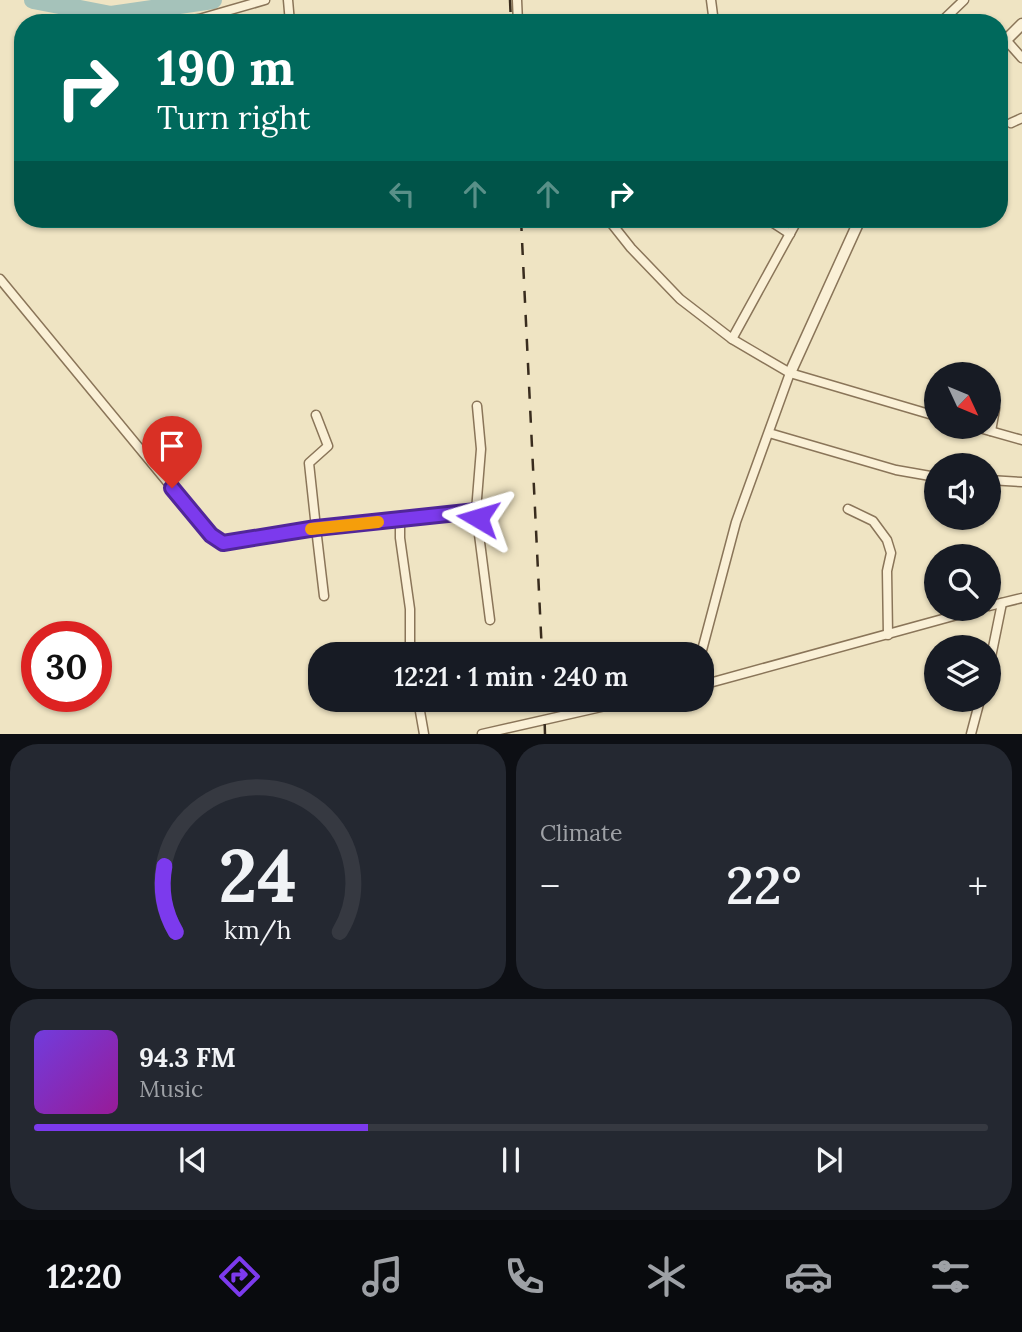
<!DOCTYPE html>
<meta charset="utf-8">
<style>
:root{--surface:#171b24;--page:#242831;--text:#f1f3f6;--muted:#9ea1a6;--line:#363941;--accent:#7c3aed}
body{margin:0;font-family:Lora,serif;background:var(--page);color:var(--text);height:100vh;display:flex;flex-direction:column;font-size:26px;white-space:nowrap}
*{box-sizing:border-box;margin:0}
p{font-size:23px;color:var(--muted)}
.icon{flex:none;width:38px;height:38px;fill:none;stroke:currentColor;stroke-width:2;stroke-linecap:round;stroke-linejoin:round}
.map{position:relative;height:734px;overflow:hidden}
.details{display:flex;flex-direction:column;gap:10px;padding:10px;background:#0d0f14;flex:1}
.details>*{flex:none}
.top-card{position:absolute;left:14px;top:14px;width:994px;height:214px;border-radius:28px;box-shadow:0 2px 5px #0004;background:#00695c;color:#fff;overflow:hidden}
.needle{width:46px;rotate:134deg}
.fabs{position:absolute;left:924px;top:362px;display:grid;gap:14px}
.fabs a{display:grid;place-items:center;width:77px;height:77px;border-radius:50%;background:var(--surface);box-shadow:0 2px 5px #0004;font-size:35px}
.speed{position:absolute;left:21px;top:621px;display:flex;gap:14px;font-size:35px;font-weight:700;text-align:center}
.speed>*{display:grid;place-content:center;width:91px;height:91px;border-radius:50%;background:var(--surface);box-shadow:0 2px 5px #0004;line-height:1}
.speed .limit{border:10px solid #d22;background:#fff;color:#111}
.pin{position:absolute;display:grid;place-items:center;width:60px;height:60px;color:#fff;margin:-72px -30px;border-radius:50% 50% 50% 0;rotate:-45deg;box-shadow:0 0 7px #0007}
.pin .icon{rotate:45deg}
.me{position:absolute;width:77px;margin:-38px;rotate:277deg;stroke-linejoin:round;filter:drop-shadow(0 0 5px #0008)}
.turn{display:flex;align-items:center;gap:24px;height:147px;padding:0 28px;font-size:32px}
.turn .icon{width:91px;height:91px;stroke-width:2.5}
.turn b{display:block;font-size:49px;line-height:60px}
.lanes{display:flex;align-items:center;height:66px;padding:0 28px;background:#0003;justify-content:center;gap:35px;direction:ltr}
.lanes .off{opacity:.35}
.big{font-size:52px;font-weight:600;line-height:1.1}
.details .widget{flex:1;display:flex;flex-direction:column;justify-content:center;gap:10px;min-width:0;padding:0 24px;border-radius:28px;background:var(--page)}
.details .dial{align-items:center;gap:0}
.dial svg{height:182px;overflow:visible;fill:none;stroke:var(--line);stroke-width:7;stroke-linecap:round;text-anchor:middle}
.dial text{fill:var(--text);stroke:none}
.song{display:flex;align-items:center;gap:21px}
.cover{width:84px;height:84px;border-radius:10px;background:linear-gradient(135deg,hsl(260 70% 55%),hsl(300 70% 35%))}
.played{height:7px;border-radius:4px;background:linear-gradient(90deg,var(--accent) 35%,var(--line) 35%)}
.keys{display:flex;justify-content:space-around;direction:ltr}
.heat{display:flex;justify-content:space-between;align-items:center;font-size:38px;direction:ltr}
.details .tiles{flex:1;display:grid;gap:10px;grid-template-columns:1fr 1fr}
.widget:last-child{grid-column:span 2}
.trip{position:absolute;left:308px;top:642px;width:406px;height:70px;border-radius:28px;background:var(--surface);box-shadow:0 2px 5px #0004;font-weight:600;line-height:70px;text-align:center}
.menu{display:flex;height:112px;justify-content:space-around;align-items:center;background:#090b0e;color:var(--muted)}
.menu .icon{width:49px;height:49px}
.menu .active{color:var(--accent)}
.menu b{font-size:32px;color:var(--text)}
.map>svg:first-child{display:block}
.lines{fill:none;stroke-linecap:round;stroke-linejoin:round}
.river{stroke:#a5c2ba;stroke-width:18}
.minor-casing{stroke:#8a7559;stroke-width:11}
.tertiary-casing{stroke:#8a7559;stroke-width:13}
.minor{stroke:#faf0d6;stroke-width:8}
.tertiary{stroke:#faf0d6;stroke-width:10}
.rail{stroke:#392c1e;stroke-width:2.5;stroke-dasharray:12 12;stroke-linecap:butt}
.route-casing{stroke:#51269a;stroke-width:18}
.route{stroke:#7c3aed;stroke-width:12}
.slow{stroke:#f59e0b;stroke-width:12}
</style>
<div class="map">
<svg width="1022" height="734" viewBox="0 0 1022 734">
<rect width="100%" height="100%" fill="#efe4c3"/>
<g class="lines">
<path class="river" d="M33,0L111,15L213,0"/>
<g class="minor-casing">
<g id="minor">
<path d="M288,0L290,23"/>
<path d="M517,0L518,23"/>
<path d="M711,0L714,23"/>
<path d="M171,23L199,19L265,0"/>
<path d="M940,23L964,0"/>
<path d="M1006,40L1022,58"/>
<path d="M1011,123L1022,118"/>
<path d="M608,219L631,248L680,299L732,339L790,373L936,416"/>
<path d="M767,219L790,234"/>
<path d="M0,279L211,535L223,543L316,528L324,596"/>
<path d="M732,339L798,219"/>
<path d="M989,394L995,409L991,431"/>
<path d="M477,406L481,449L476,511L490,620"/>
<path d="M316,415L328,446L309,463L316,528L476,511"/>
<path d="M976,427L1022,440"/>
<path d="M769,433L896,470L936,477"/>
<path d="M989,480L1022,482"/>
<path d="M848,509L873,521L887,540L891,553L887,571L888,635"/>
<path d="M400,520V538L410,609V654"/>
<path d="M989,606L1022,598"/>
<path d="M701,654L736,522L790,373"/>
<path d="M989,667L1002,603"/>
<path d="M702,685L979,609"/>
<path d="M418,700L424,734"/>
<path d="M482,734L632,700"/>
<path d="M971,734L980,700"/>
</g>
</g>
<g class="tertiary-casing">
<g id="tertiary">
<path d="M999,47L1022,24"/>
<path d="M790,373L860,219"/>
</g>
</g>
<use href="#minor" class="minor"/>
<use href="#tertiary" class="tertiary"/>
<g class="rail">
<path d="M510,0L511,23"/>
<path d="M521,219L542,654"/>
<path d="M544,700L545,734"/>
</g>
</g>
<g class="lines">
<g class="route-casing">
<path id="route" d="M172,488L211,535L223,543L316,528L476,511L478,518"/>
</g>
<use href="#route" class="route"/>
<path class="slow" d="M311,529L378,522"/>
</g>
</svg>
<div class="fabs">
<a><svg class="needle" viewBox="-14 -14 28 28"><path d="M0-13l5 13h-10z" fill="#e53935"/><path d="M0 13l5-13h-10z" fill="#9ea1a6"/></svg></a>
<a><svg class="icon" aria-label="sound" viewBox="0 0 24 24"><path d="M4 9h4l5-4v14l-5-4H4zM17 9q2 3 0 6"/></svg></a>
<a><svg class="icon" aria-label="search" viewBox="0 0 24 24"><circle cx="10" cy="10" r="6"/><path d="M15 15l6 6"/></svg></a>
<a><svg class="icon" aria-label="layers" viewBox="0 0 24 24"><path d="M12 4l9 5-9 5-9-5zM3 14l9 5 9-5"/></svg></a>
</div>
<div class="speed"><div class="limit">30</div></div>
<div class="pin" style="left:172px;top:488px;background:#d93025"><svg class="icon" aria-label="arrive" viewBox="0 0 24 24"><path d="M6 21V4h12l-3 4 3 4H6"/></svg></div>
<svg class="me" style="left:478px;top:518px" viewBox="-20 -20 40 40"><path d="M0-17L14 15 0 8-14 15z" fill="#7c3aed" stroke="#fff" stroke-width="4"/></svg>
<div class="trip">12:21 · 1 min · 240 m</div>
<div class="top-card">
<div class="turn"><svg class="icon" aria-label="right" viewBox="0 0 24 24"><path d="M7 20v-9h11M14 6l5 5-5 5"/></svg><div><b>190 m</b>Turn right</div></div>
<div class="lanes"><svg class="icon off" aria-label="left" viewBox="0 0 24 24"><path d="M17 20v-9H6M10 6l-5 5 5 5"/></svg><svg class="icon off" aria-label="ahead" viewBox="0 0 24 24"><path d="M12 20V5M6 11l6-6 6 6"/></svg><svg class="icon off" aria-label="ahead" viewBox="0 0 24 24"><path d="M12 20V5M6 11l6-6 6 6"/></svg><svg class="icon" aria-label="right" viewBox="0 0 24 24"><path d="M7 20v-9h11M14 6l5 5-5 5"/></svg></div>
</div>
</div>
<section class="details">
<div class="tiles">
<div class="widget dial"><svg viewBox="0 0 100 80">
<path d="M14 69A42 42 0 1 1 86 69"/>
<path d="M14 69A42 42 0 0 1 9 40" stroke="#7c3aed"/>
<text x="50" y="56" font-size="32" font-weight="700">24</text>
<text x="50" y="72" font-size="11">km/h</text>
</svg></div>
<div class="widget"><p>Climate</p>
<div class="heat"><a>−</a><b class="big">22°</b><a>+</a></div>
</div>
<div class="widget">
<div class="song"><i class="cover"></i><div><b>94.3 FM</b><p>Music</p></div></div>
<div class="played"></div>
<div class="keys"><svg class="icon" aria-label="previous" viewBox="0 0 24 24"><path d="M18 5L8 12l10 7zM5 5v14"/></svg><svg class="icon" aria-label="pause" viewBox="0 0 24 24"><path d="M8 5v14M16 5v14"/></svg><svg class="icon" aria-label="next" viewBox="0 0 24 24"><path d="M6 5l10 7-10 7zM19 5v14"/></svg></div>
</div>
</div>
</section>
<nav class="menu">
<b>12:20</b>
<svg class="icon active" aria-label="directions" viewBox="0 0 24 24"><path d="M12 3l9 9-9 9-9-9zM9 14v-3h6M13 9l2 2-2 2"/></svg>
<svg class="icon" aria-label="music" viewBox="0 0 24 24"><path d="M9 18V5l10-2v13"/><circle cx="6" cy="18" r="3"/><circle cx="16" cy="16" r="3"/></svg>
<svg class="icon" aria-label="phone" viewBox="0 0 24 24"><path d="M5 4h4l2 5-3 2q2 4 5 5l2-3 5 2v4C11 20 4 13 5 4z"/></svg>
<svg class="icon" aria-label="climate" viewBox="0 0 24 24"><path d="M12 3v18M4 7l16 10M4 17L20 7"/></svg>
<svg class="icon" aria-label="car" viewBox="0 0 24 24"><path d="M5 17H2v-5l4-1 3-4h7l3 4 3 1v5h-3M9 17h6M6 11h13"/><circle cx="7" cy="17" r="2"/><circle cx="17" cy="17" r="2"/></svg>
<svg class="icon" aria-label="filters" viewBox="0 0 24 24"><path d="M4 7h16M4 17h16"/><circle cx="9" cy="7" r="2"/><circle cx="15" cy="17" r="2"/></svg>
</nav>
